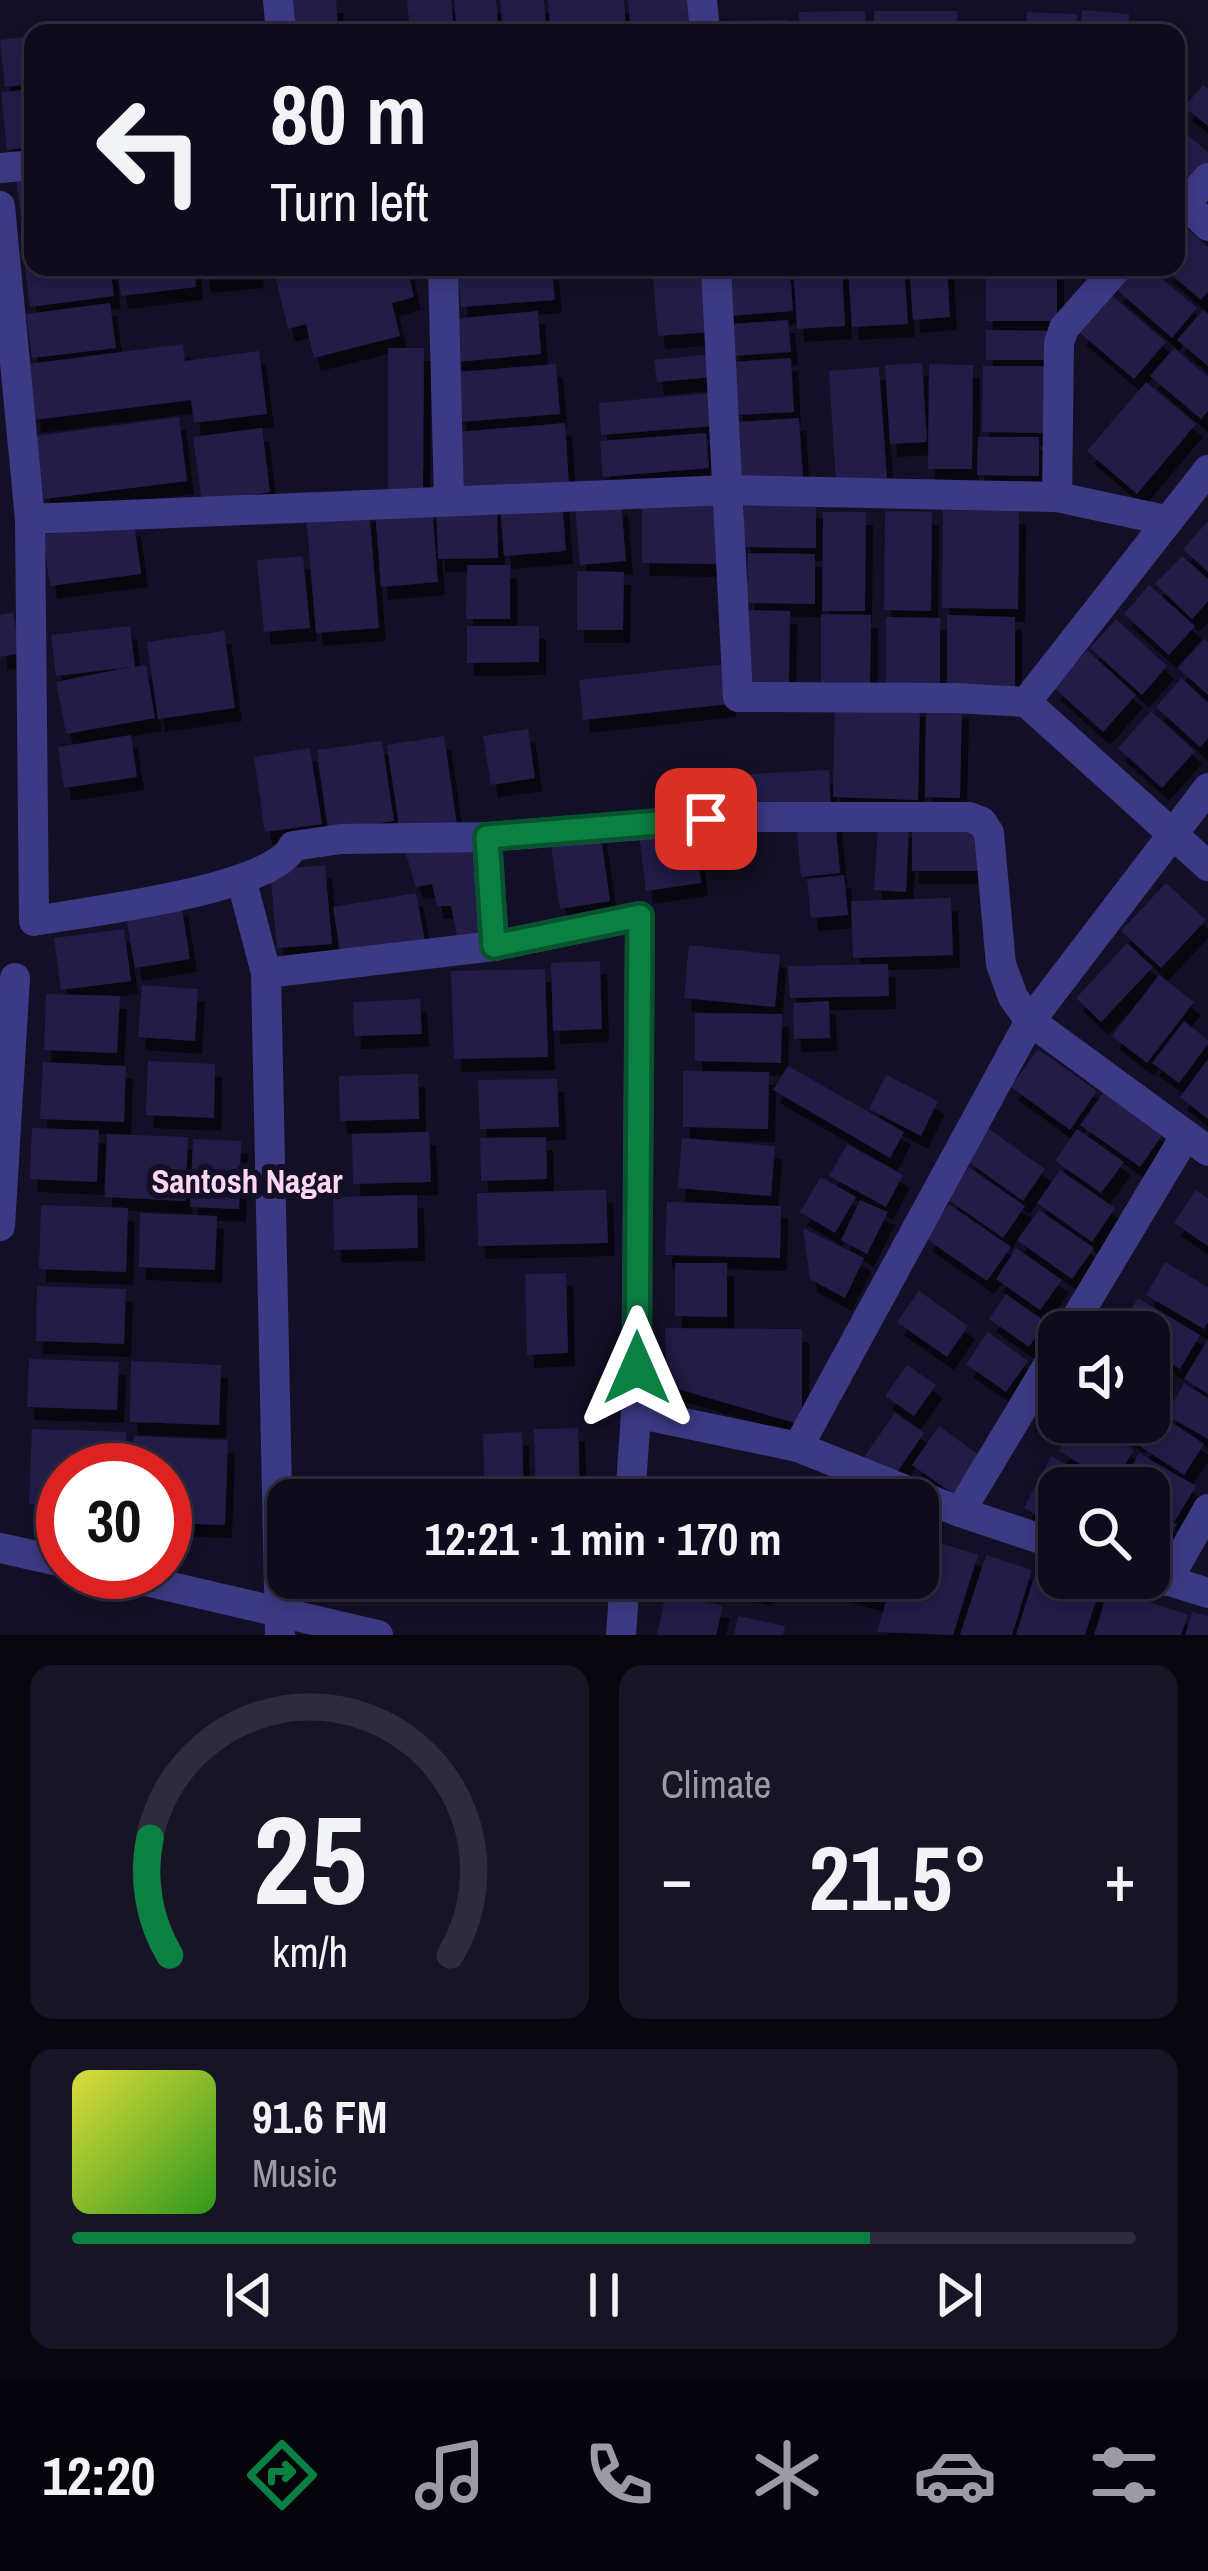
<!DOCTYPE html>
<meta charset="utf-8">
<style>
:root{--surface:#0e0b1c;--page:#171425;--text:#f1f3f6;--muted:#9b9ba3;--line:#2e2b3b;--accent:#0b8043}
body{margin:0;font-family:"Archivo Narrow",sans-serif;background:var(--page);color:var(--text);height:100vh;display:flex;flex-direction:column;font-size:45px;white-space:nowrap}
*{box-sizing:border-box;margin:0}
p{font-size:39px;color:var(--muted)}
.icon{flex:none;width:66px;height:66px;fill:none;stroke:currentColor;stroke-width:2;stroke-linecap:round;stroke-linejoin:round}
.map{position:relative;height:1635px;overflow:hidden}
.side{display:flex;flex-direction:column;gap:30px;padding:30px;background:#08060f;flex:1}
.side>*{flex:none}
.hud{position:absolute;left:24px;top:24px;width:1161px;height:252px;border-radius:24px;box-shadow:0 6px 18px #0003,0 0 0 3px var(--line);background:#0e0b1c;color:var(--text);overflow:hidden}
.controls{position:absolute;left:1038px;top:1311px;display:grid;gap:24px}
.controls a{display:grid;place-items:center;width:132px;height:132px;border-radius:24px;background:var(--surface);box-shadow:0 6px 18px #0003,0 0 0 3px var(--line);font-size:60px}
.speed{position:absolute;left:36px;top:1443px;display:flex;gap:24px;font-size:60px;font-weight:700;text-align:center}
.speed>*{display:grid;place-content:center;width:156px;height:156px;border-radius:50%;background:var(--surface);box-shadow:0 6px 18px #0003,0 0 0 3px var(--line);line-height:1}
.speed .limit{border:18px solid #d22;background:#fff;color:#111}
.pin{position:absolute;display:grid;place-items:center;width:102px;height:102px;color:#fff;margin:-51px;border-radius:24px;box-shadow:0 6px 18px #0006}
.me{position:absolute;width:132px;margin:-66px;rotate:0deg;stroke-linejoin:round;filter:drop-shadow(0 0 9px #0008)}
.turn{display:flex;align-items:center;gap:42px;height:252px;padding:0 48px;font-size:54px}
.turn .icon{width:156px;height:156px;stroke-width:2.5}
.turn b{display:block;font-size:84px;line-height:102px}
.big{font-size:90px;font-weight:700;line-height:1.1}
.side .widget{flex:1;display:flex;flex-direction:column;justify-content:center;gap:18px;min-width:0;padding:0 42px;border-radius:24px;background:var(--page)}
.side .dial{align-items:center;gap:0}
.dial svg{height:312px;overflow:visible;fill:none;stroke:var(--line);stroke-width:7;stroke-linecap:round;text-anchor:middle}
.dial text{fill:var(--text);stroke:none}
.song{display:flex;align-items:center;gap:36px}
.cover{width:144px;height:144px;border-radius:18px;background:linear-gradient(135deg,hsl(60 70% 55%),hsl(110 70% 35%))}
.played{height:12px;border-radius:6px;background:linear-gradient(90deg,var(--accent) 75%,var(--line) 75%)}
.keys{display:flex;justify-content:space-around;direction:ltr}
.heat{display:flex;justify-content:space-between;align-items:center;font-size:66px;direction:ltr}
.side .tiles{flex:1;display:grid;gap:30px;grid-template-columns:1fr 1fr}
.widget:last-child{grid-column:span 2}
.trip{position:absolute;left:267px;top:1479px;width:672px;height:120px;border-radius:24px;background:var(--surface);box-shadow:0 6px 18px #0003,0 0 0 3px var(--line);font-weight:700;line-height:120px;text-align:center}
.dock{display:flex;height:192px;justify-content:space-around;align-items:center;background:#06040b;color:var(--muted)}
.dock .icon{width:84px;height:84px}
.dock .active{color:var(--accent)}
.dock b{font-size:54px;color:var(--text)}
.map>svg:first-child{display:block}
.building{fill:#241b47;filter:url(#shadow)}
.lines{fill:none;stroke-linecap:round;stroke-linejoin:round}
.minor{stroke:#3d3a85;stroke-width:30}
.route-casing{stroke:#07532c;stroke-width:30}
.route{stroke:#0b8043;stroke-width:21}
.labels{text-anchor:middle;stroke-width:12;stroke-linejoin:round;paint-order:stroke}
.neighbourhood-label{font-size:33px;font-weight:bold;fill:#ffd6f0;stroke:#130f26}
</style>
<div class="map">
<svg width="1208" height="1635" viewBox="0 0 1208 1635">
<defs>
<filter id="shadow"><feDropShadow dx="7" dy="13" stdDeviation="0" flood-color="#0009"/></filter>
</defs>
<rect width="100%" height="100%" fill="#130f26"/>
<g class="building">
<path d="M283,0H336L338,26L286,30Z"/>
<path d="M407,0H451L454,33H410Z"/>
<path d="M454,0H496L499,33H457Z"/>
<path d="M500,0H544L547,33H503Z"/>
<path d="M548,0H624L626,30L550,33Z"/>
<path d="M628,0H695L697,29L631,33Z"/>
<path d="M1082,10L1129,14L1128,33H1081Z"/>
<path d="M865,11L866,33H799V12Z"/>
<rect x="874" y="11" width="83" height="22"/>
<path d="M1027,12L1077,14L1076,33H1026Z"/>
<path d="M788,20V33H722L721,21Z"/>
<path d="M33,36V84L5,87L0,40Z"/>
<path d="M1203,85L1208,89V126L1184,107Z"/>
<path d="M33,89V147L7,150L1,92Z"/>
<path d="M1176,125L1208,152V170L1193,188L1176,174Z"/>
<path d="M33,177V242L24,243L16,180Z"/>
<path d="M1176,219L1208,247V292L1201,300L1162,267H1176Z"/>
<path d="M33,258V267H110L114,296L30,307L24,259Z"/>
<path d="M117,267H194L196,287L121,296Z"/>
<path d="M202,267H256L257,275L204,280Z"/>
<path d="M273,267H407L414,297L392,303L400,336L314,358L306,324L288,329Z"/>
<path d="M506,267H552L555,300L461,307L458,271Z"/>
<path d="M652,267H706L712,332L658,336Z"/>
<path d="M725,267H790L793,311L727,316Z"/>
<path d="M793,267H842L845,326L797,329Z"/>
<path d="M848,267H904L908,324L852,327Z"/>
<path d="M909,267H947L950,317L913,320Z"/>
<rect x="986" y="267" width="71" height="54"/>
<path d="M1134,267H1148L1197,308L1172,338L1116,289Z"/>
<path d="M1111,295L1166,342L1134,379L1079,332Z"/>
<path d="M110,303L116,348L32,358L26,314Z"/>
<path d="M1203,310L1208,314V366L1177,340Z"/>
<path d="M538,311L541,354L456,362L452,319Z"/>
<path d="M788,320L791,352L733,356L731,324Z"/>
<path d="M986,330L1053,331L1052,360H986Z"/>
<path d="M183,344L185,361L259,351L267,414L194,423L191,400L34,420L28,364Z"/>
<path d="M388,348H424L423,491H388Z"/>
<path d="M1174,348L1208,377V411L1201,419L1150,376Z"/>
<path d="M711,354L713,377L657,382L654,360Z"/>
<path d="M791,358L794,412L736,415L732,362Z"/>
<path d="M922,363L927,442L890,444L885,365Z"/>
<path d="M556,364L560,414L460,422L455,372Z"/>
<path d="M929,364L973,365L972,469H928Z"/>
<path d="M983,366H1052L1051,433L982,432Z"/>
<path d="M879,367L887,478L836,481L829,371Z"/>
<path d="M1146,382L1196,424L1137,494L1087,451Z"/>
<path d="M710,393L713,426L601,435L599,403Z"/>
<path d="M179,417L187,481L44,499L35,436Z"/>
<path d="M799,418L803,477L742,481L738,422Z"/>
<path d="M565,423L569,484L462,493L457,432Z"/>
<path d="M262,428L270,492L202,502L193,437Z"/>
<path d="M706,433L709,468L603,477L600,441Z"/>
<path d="M978,437H1039V476L977,475Z"/>
<path d="M562,499L566,551L504,556L500,504Z"/>
<path d="M497,502L498,558L438,559L436,503Z"/>
<path d="M621,502L626,561L580,565L575,505Z"/>
<path d="M642,504L718,505L717,564L642,563Z"/>
<path d="M744,505H816V548L744,547Z"/>
<path d="M432,506L438,582L381,587L375,510Z"/>
<path d="M369,509L379,628L316,633L306,514Z"/>
<path d="M943,510L1019,511L1018,609L942,608Z"/>
<path d="M885,511L932,512L931,611L884,610Z"/>
<path d="M823,512H866L865,611H822Z"/>
<path d="M1208,521V572L1183,549Z"/>
<path d="M134,523L141,574L50,586L43,535Z"/>
<path d="M748,553L815,554V604L747,603Z"/>
<path d="M303,556L310,628L264,632L257,560Z"/>
<path d="M1182,556L1208,579V601L1192,619L1155,584Z"/>
<path d="M467,565H510V619H466Z"/>
<path d="M577,571L624,572L623,630H577Z"/>
<path d="M1149,585L1195,626L1169,655L1124,614Z"/>
<path d="M745,610L790,611L789,686H744Z"/>
<path d="M13,613L21,653L0,657V615Z"/>
<path d="M821,614L871,615L870,683L821,682Z"/>
<path d="M947,615L1015,617V692H947Z"/>
<path d="M886,617L940,618V688H886Z"/>
<path d="M1116,619L1167,666L1142,695L1090,648Z"/>
<path d="M130,626L135,667L146,665L155,718L66,734L56,682L130,667L56,676L51,635Z"/>
<path d="M467,626H539V662L467,663Z"/>
<path d="M224,631L235,708L158,719L147,642Z"/>
<path d="M1204,639L1208,642V695L1178,668Z"/>
<path d="M1087,650L1136,695L1103,732L1053,687Z"/>
<path d="M725,664L729,704L583,720L579,680Z"/>
<path d="M1181,678L1208,703V738L1200,747L1156,707Z"/>
<path d="M835,701L920,704L918,800L833,797Z"/>
<path d="M926,705L962,706L960,798L925,797Z"/>
<path d="M1151,711L1195,751L1162,788L1118,748Z"/>
<path d="M528,729L535,778L491,785L483,736Z"/>
<path d="M131,735L137,777L64,788L58,747Z"/>
<path d="M444,736L457,825L400,833L387,745Z"/>
<path d="M382,741L394,821L328,830L317,750Z"/>
<path d="M310,748L322,824L265,832L254,757Z"/>
<path d="M829,770L831,809L750,813L749,774Z"/>
<path d="M835,818L840,873L801,877L796,822Z"/>
<path d="M878,824L909,825L906,892L874,890Z"/>
<path d="M694,826L701,883L646,891L639,834Z"/>
<rect x="912" y="829" width="71" height="42"/>
<path d="M600,831L610,901L560,909L550,839Z"/>
<path d="M480,842L482,934L457,936L451,906H437L432,884L416,887L405,851Z"/>
<path d="M325,865L332,944L277,948L270,870Z"/>
<path d="M844,875L848,915L811,918L807,879Z"/>
<path d="M1166,883L1206,920L1161,968L1121,931Z"/>
<path d="M416,893L426,946L342,961L333,907Z"/>
<path d="M951,898L953,955L853,958L851,901Z"/>
<path d="M181,902L190,959L135,968L125,911Z"/>
<path d="M124,929L131,981L61,990L54,938Z"/>
<path d="M1127,943L1153,967L1101,1022L1076,998Z"/>
<path d="M689,945L780,955L775,1007L684,998Z"/>
<path d="M600,961L602,1029L553,1031L551,963Z"/>
<path d="M888,964L889,996L790,998L788,966Z"/>
<path d="M545,969L548,1057L454,1059L451,971Z"/>
<path d="M1159,975L1194,1002L1147,1063L1112,1036Z"/>
<path d="M142,985L198,989L195,1041L138,1037Z"/>
<path d="M46,994L120,996L117,1053L44,1050Z"/>
<path d="M420,999L422,1034L354,1036L353,1002Z"/>
<path d="M829,1001L830,1038L794,1039L793,1003Z"/>
<path d="M695,1013L782,1014L781,1063L695,1061Z"/>
<path d="M1184,1021L1208,1040V1044L1179,1083L1152,1063Z"/>
<path d="M1038,1049L1097,1091L1070,1130L1011,1087Z"/>
<path d="M1208,1059V1119L1180,1097Z"/>
<path d="M148,1061L215,1064L214,1118L146,1115Z"/>
<path d="M43,1062L126,1066L124,1122L40,1119Z"/>
<path d="M788,1066L904,1132L890,1158L773,1090Z"/>
<path d="M683,1071L769,1072L768,1129L683,1127Z"/>
<path d="M418,1074L419,1119L340,1121L339,1076Z"/>
<path d="M886,1075L938,1101L921,1136L869,1109Z"/>
<path d="M557,1079L559,1127L480,1129L478,1080Z"/>
<path d="M1104,1092L1163,1134L1140,1167L1080,1125Z"/>
<path d="M32,1128L99,1130L97,1182L30,1179Z"/>
<path d="M988,1128L1045,1169L1023,1201L966,1160Z"/>
<path d="M1077,1129L1124,1162L1101,1193L1055,1161Z"/>
<path d="M429,1132L431,1182L353,1184L352,1134Z"/>
<path d="M107,1134L188,1137L185,1201L105,1197Z"/>
<path d="M546,1137L547,1179L481,1181L480,1138Z"/>
<path d="M682,1138L775,1146L771,1196L678,1188Z"/>
<path d="M193,1139L241,1141L239,1209L190,1207Z"/>
<path d="M847,1144L903,1175L886,1207L829,1176Z"/>
<path d="M969,1167L1025,1206L1003,1238L947,1199Z"/>
<path d="M1060,1170L1115,1208L1092,1242L1037,1203Z"/>
<path d="M821,1177L856,1197L835,1233L800,1212Z"/>
<path d="M606,1190L608,1243L478,1246L477,1193Z"/>
<path d="M1196,1190L1208,1198V1246L1174,1223Z"/>
<path d="M417,1195L418,1248L334,1250L333,1197Z"/>
<path d="M860,1200L888,1212L867,1254L841,1240Z"/>
<path d="M667,1202L781,1206L780,1258L665,1255Z"/>
<path d="M949,1204L1011,1247L987,1281L925,1238Z"/>
<path d="M41,1205L128,1208L126,1272L39,1269Z"/>
<path d="M1039,1210L1094,1248L1072,1279L1017,1240Z"/>
<path d="M140,1213L217,1216L215,1270L139,1267Z"/>
<path d="M803,1228L864,1258L845,1298L810,1279Z"/>
<path d="M1016,1248L1062,1280L1040,1310L996,1279Z"/>
<path d="M1165,1262L1208,1287V1322L1204,1329L1146,1295Z"/>
<path d="M675,1263H727V1317L675,1316Z"/>
<path d="M566,1273L568,1353L527,1355L525,1274Z"/>
<path d="M37,1286L126,1289L124,1344L36,1341Z"/>
<path d="M919,1291L968,1326L947,1357L897,1322Z"/>
<path d="M1006,1294L1046,1322L1029,1347L989,1319Z"/>
<path d="M1138,1298L1200,1335L1180,1369L1149,1351V1332H1117Z"/>
<path d="M665,1328L802,1329V1425L667,1386Z"/>
<path d="M988,1332L1028,1361L1006,1392L966,1364Z"/>
<path d="M1208,1339V1394L1184,1379Z"/>
<path d="M29,1359L119,1362L117,1410L27,1407Z"/>
<path d="M131,1361L221,1365L219,1425L130,1422Z"/>
<path d="M907,1365L936,1385L914,1416L885,1396Z"/>
<path d="M1184,1383L1208,1398V1439L1166,1415Z"/>
<path d="M895,1413L924,1433L891,1481L861,1461Z"/>
<path d="M1161,1415L1204,1444L1184,1475L1141,1447Z"/>
<path d="M1077,1422H1088L1134,1450L1113,1484L1059,1451Z"/>
<path d="M1106,1422H1149L1138,1440Z"/>
<path d="M939,1426L983,1458L956,1496L912,1465Z"/>
<path d="M578,1428L580,1500H536L534,1429Z"/>
<path d="M32,1429L126,1432L124,1470H63V1505L29,1504Z"/>
<path d="M522,1432L524,1500H485L483,1434Z"/>
<path d="M134,1436L228,1440L225,1525L165,1523V1470H132Z"/>
<path d="M1139,1453L1196,1486L1175,1521L1149,1505V1488H1119Z"/>
<path d="M1051,1456L1113,1488H1059V1527L1024,1508Z"/>
<path d="M673,1482L728,1494L727,1500H669Z"/>
<path d="M1149,1508L1177,1524L1153,1565L1149,1563Z"/>
<path d="M918,1536L978,1555L953,1635L877,1632L893,1578H918Z"/>
<path d="M986,1555L1032,1570L1012,1635H960Z"/>
<path d="M1036,1571L1099,1591L1085,1635H1016Z"/>
<path d="M719,1578H768L765,1593L718,1583Z"/>
<path d="M826,1578H886L880,1600L825,1584Z"/>
<path d="M1109,1588L1188,1615L1181,1635H1094Z"/>
<path d="M666,1594L723,1606L716,1635H657Z"/>
<path d="M1192,1612L1208,1616V1635H1185Z"/>
<path d="M738,1616L785,1626L783,1635H734Z"/>
</g>
<g class="lines">
<g class="minor">
<path d="M278,0L281,33"/>
<path d="M702,0L705,33"/>
<path d="M0,168L33,165"/>
<path d="M1176,194L1208,226"/>
<path d="M0,206L30,519L34,921C84,912 274,890 293,846L341,839L487,837L745,817H969L982,822L989,833L1001,964L1013,997L1030,1021L1208,1151"/>
<path d="M1176,214L1208,178"/>
<path d="M443,267L449,499"/>
<path d="M716,267L738,697L954,698L1026,702L1208,866"/>
<path d="M1057,497L1059,343L1064,328L1118,267"/>
<path d="M30,519L728,490L1057,497L1165,520"/>
<path d="M1026,702L1208,470"/>
<path d="M487,837L494,946"/>
<path d="M242,882L266,973L280,1635"/>
<path d="M266,973L494,946L640,916L636,1413"/>
<path d="M0,1226L15,978"/>
<path d="M1068,1332L1186,1135"/>
<path d="M798,1447L1030,1021L1208,788"/>
<path d="M630,1500L636,1413L798,1447L960,1512L1059,1545"/>
<path d="M960,1512L1059,1347"/>
<path d="M0,1548L63,1562"/>
<path d="M107,1572L378,1635"/>
<path d="M1150,1575L1208,1593"/>
<path d="M1167,1581L1208,1509"/>
<path d="M621,1635L625,1578"/>
</g>
</g>
<g class="lines">
<g class="route-casing">
<path id="route" d="M637,1368L640,916L494,946L487,837L706,819"/>
</g>
<use href="#route" class="route"/>
</g>
<g class="labels">
<g class="neighbourhood-label">
<text x="247" y="1193">Santosh Nagar</text>
</g>
</g>
</svg>
<div class="controls">
<a><svg class="icon" aria-label="sound" viewBox="0 0 24 24"><path d="M4 9h4l5-4v14l-5-4H4zM17 9q2 3 0 6"/></svg></a>
<a><svg class="icon" aria-label="search" viewBox="0 0 24 24"><circle cx="10" cy="10" r="6"/><path d="M15 15l6 6"/></svg></a>
</div>
<div class="speed"><div class="limit">30</div></div>
<div class="pin" style="left:706px;top:819px;background:#d93025"><svg class="icon" aria-label="arrive" viewBox="0 0 24 24"><path d="M6 21V4h12l-3 4 3 4H6"/></svg></div>
<svg class="me" style="left:637px;top:1368px" viewBox="-20 -20 40 40"><path d="M0-17L14 15 0 8-14 15z" fill="#0b8043" stroke="#fff" stroke-width="4"/></svg>
<div class="trip">12:21 · 1 min · 170 m</div>
<div class="hud">
<div class="turn"><svg class="icon" aria-label="left" viewBox="0 0 24 24"><path d="M17 20v-9H6M10 6l-5 5 5 5"/></svg><div><b>80 m</b>Turn left</div></div>
</div>
</div>
<section class="side">
<div class="tiles">
<div class="widget dial"><svg viewBox="0 0 100 80">
<path d="M14 69A42 42 0 1 1 86 69"/>
<path d="M14 69A42 42 0 0 1 9 39" stroke="#0b8043"/>
<text x="50" y="56" font-size="32" font-weight="700">25</text>
<text x="50" y="72" font-size="11">km/h</text>
</svg></div>
<div class="widget"><p>Climate</p>
<div class="heat"><a>−</a><b class="big">21.5°</b><a>+</a></div>
</div>
<div class="widget">
<div class="song"><i class="cover"></i><div><b>91.6 FM</b><p>Music</p></div></div>
<div class="played"></div>
<div class="keys"><svg class="icon" aria-label="previous" viewBox="0 0 24 24"><path d="M18 5L8 12l10 7zM5 5v14"/></svg><svg class="icon" aria-label="pause" viewBox="0 0 24 24"><path d="M8 5v14M16 5v14"/></svg><svg class="icon" aria-label="next" viewBox="0 0 24 24"><path d="M6 5l10 7-10 7zM19 5v14"/></svg></div>
</div>
</div>
</section>
<nav class="dock">
<b>12:20</b>
<svg class="icon active" aria-label="directions" viewBox="0 0 24 24"><path d="M12 3l9 9-9 9-9-9zM9 14v-3h6M13 9l2 2-2 2"/></svg>
<svg class="icon" aria-label="music" viewBox="0 0 24 24"><path d="M9 18V5l10-2v13"/><circle cx="6" cy="18" r="3"/><circle cx="16" cy="16" r="3"/></svg>
<svg class="icon" aria-label="phone" viewBox="0 0 24 24"><path d="M5 4h4l2 5-3 2q2 4 5 5l2-3 5 2v4C11 20 4 13 5 4z"/></svg>
<svg class="icon" aria-label="climate" viewBox="0 0 24 24"><path d="M12 3v18M4 7l16 10M4 17L20 7"/></svg>
<svg class="icon" aria-label="car" viewBox="0 0 24 24"><path d="M5 17H2v-5l4-1 3-4h7l3 4 3 1v5h-3M9 17h6M6 11h13"/><circle cx="7" cy="17" r="2"/><circle cx="17" cy="17" r="2"/></svg>
<svg class="icon" aria-label="filters" viewBox="0 0 24 24"><path d="M4 7h16M4 17h16"/><circle cx="9" cy="7" r="2"/><circle cx="15" cy="17" r="2"/></svg>
</nav>
